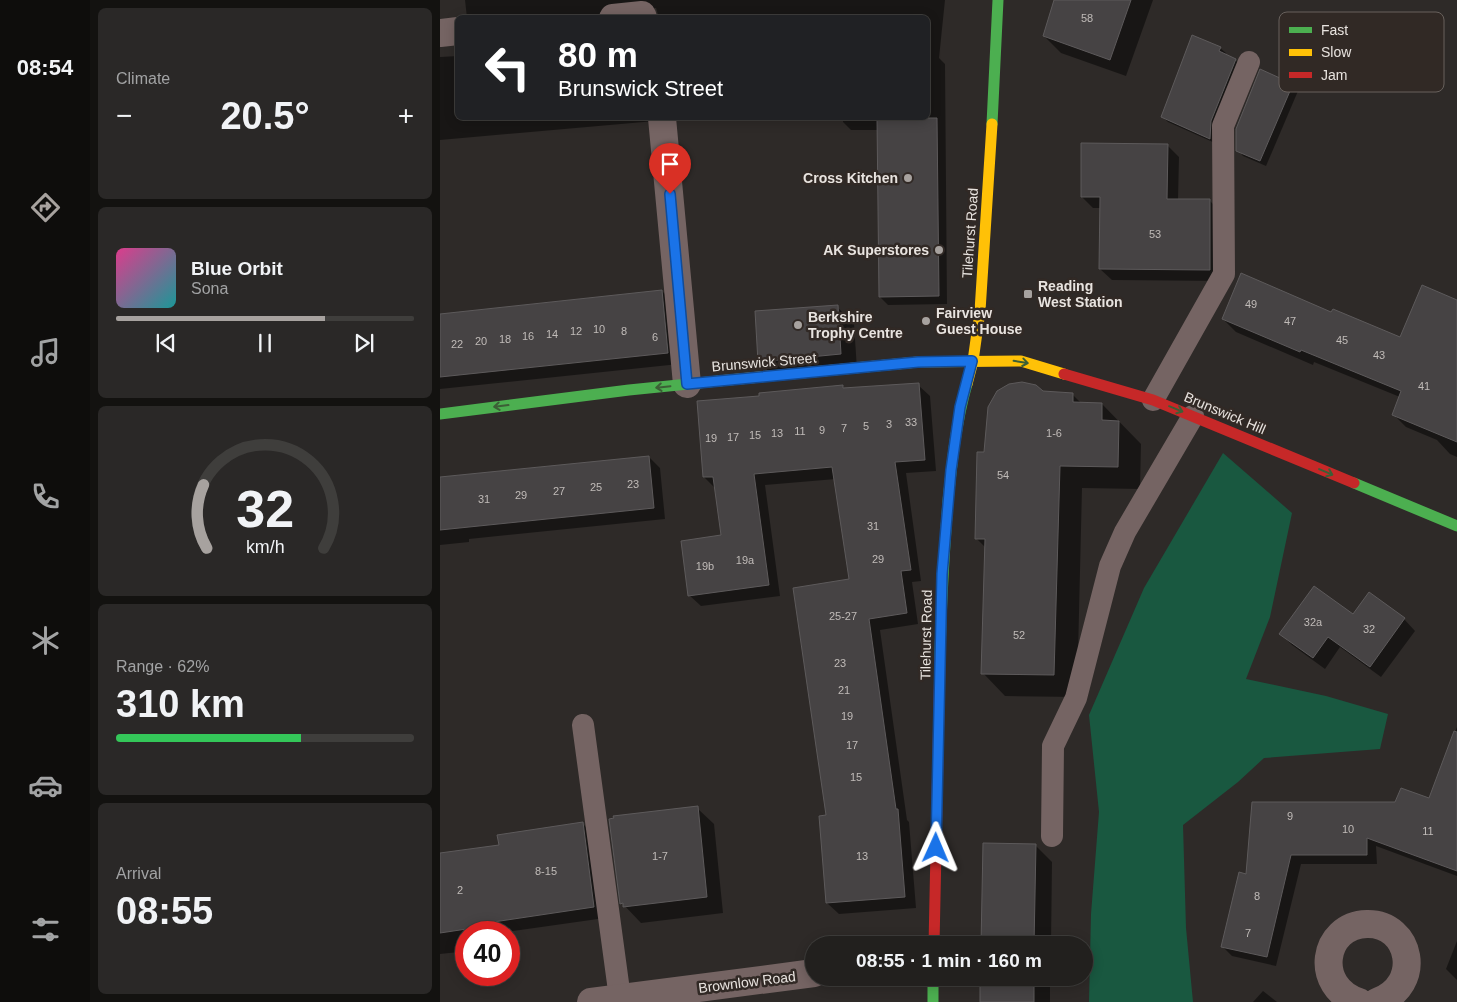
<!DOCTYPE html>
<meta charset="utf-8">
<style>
:root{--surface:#22201e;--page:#2a2827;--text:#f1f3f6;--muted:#a2a3a4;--line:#3f3e3c;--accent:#a7a29f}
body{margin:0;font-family:Helvetica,sans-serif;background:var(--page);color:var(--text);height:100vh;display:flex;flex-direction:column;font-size:19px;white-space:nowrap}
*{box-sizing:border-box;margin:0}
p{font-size:16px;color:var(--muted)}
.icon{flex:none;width:28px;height:28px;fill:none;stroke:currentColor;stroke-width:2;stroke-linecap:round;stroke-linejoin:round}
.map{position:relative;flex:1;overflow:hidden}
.sheet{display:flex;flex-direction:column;gap:8px;padding:8px;background:#131210;width:350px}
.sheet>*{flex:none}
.banner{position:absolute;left:15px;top:15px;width:475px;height:105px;border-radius:8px;box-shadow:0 2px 12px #0003,0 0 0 1px var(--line);background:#202124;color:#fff;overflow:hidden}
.speed{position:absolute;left:15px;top:921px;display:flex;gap:10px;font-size:25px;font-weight:700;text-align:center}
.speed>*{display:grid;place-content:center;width:65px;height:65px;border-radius:50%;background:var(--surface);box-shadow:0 2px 12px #0003,0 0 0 1px var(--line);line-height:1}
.speed .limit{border:8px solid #d22;background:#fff;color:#111}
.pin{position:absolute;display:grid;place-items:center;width:42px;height:42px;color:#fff;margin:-51px -21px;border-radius:50% 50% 50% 0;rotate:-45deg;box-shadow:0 0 5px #0007}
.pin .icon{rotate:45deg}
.me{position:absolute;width:55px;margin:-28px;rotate:1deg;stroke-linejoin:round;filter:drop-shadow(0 0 4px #0008)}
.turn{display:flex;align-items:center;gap:18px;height:105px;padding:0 20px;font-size:22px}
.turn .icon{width:65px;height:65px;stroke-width:2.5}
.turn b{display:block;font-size:35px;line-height:42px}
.big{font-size:38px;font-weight:600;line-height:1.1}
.sheet .card{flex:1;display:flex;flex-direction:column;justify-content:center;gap:8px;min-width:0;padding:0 18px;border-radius:8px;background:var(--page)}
.sheet .dial{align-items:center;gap:0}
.dial svg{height:130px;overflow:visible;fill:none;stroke:var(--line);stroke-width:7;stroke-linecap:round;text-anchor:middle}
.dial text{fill:var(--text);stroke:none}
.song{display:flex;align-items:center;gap:15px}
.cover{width:60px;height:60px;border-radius:8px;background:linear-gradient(135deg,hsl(330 70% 55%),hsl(180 70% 35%))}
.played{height:5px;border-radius:2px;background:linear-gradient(90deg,var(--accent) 70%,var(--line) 70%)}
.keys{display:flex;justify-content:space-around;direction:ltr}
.heat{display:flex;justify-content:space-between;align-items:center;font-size:28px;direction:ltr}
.charge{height:8px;border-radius:4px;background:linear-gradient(90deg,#34c759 62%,var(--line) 0)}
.trip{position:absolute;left:365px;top:936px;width:288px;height:50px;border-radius:25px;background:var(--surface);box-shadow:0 2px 12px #0003,0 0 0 1px var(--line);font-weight:600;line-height:50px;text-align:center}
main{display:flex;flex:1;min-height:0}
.tab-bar{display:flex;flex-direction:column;width:90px;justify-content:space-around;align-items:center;background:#0e0d0c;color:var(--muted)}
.tab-bar .icon{width:35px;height:35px}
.tab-bar .current{color:var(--accent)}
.tab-bar b{font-size:22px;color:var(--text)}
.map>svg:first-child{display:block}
.green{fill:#195840}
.shadow{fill:#0007}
.building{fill:#464344;stroke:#5d5a5b}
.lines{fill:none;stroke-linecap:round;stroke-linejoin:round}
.lane{stroke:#756463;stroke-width:22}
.street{stroke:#756463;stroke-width:28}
.fast{stroke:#4caf50;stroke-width:11}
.slow{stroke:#ffc107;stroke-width:11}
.jam{stroke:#c62828;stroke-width:11}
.oneway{stroke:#3c5f36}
.route-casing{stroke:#114b97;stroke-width:12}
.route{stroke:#1a73e8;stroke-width:9}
.poi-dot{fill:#a7a29f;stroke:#312925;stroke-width:2}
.labels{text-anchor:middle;stroke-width:5;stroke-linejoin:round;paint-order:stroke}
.number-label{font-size:11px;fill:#c0bbb8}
.poi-label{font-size:14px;font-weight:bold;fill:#e8e3df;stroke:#312925;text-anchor:start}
.street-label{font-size:14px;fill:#e8e3df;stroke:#312925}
.key{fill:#312925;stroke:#68615d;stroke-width:1}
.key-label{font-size:14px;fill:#e8e3df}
</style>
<main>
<nav class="tab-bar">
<b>08:54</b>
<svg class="icon current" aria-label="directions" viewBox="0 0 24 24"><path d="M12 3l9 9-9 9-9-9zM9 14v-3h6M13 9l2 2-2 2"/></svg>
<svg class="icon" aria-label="music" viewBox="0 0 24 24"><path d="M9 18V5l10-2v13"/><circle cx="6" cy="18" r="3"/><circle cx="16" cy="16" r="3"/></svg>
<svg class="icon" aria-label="phone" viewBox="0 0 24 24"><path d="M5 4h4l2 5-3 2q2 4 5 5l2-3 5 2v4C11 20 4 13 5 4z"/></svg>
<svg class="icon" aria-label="climate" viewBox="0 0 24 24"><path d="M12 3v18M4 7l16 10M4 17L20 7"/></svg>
<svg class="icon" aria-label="car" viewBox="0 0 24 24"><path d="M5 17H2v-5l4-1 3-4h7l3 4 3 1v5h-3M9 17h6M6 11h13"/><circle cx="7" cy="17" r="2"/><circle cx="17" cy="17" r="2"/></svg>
<svg class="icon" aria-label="filters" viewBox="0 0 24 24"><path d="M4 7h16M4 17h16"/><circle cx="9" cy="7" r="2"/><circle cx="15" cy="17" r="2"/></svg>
</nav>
<section class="sheet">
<div class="card"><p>Climate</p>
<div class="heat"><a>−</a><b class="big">20.5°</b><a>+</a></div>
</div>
<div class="card">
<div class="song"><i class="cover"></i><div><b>Blue Orbit</b><p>Sona</p></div></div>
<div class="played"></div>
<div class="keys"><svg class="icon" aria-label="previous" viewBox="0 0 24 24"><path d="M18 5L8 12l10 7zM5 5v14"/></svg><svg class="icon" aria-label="pause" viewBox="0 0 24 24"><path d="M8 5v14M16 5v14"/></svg><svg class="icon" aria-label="next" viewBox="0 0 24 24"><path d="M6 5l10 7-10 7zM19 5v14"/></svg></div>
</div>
<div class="card dial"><svg viewBox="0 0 100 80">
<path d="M14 69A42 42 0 1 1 86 69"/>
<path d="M14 69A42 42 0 0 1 12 30" stroke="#a7a29f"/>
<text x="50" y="56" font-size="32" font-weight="700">32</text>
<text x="50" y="72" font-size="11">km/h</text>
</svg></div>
<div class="card"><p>Range · 62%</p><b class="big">310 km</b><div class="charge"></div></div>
<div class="card"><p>Arrival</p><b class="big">08:55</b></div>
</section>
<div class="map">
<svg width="1017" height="1002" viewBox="0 0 1017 1002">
<rect width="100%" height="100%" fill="#2e2a28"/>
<path class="green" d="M783,453L852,513L830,617L806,679L886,696L948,714L940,749L824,758L798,782L743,825L746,928L753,1002H649L651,914L659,812L649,715L704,588Z"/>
<g class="shadow">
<path d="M25,0H505L499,58L505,64L507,304L448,305L440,297L439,130H411L403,122V118H488V18H219L216,8L180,10L169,18H27Z"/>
<path d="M615,0H713L686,76L621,53L604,36Z"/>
<path d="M780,48L786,53L785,55L795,60L801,65L775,143L728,122L723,117Z"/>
<path d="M18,56V118H215V121L0,140V57Z"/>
<path d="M821,71L853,85L858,91L826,166L803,156L798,150Z"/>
<path d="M727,145L739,157L738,200L770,201L781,212V281L672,280L660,269L661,208H653L642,197Z"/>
<path d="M222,291L233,302L239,364L0,389V315Z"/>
<path d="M397,307L414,323L417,370L335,378L319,361Z"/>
<path d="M892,314L1017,361V457L1010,454L997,440L966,427L953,414L960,397L874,362L873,365L796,332L783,319Z"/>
<path d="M478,385L490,396L496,471L466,473L481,581L472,582L478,624L440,630L467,820L469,822L476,908L399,914L387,903L411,580L396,479L325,485L340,596L261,606L249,595L283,536L275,488L264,477L320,397L403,386L405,389Z"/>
<path d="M602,392L632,394L642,404H662L701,444L700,489L642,488L637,697L565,696L543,673L546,548L536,538L545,453Z"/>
<path d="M209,457L220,468L225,519L29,539V542L0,545V477Z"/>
<path d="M913,616L964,619L975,631L941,677L900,647L885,669L852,645L841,634Z"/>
<path d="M1017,727V876L936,846L937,864H861L836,966L792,956L782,946L807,875L956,804L989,800Z"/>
<path d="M257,808L274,824L283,913L201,923L182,903Z"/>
<path d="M143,824L154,835L165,918L66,932H26V942L18,943L19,952L0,954V863Z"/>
<path d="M595,845L612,862L611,945H542Z"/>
<path d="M1017,941V980L1006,969Z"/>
<path d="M542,978H610V1002H541Z"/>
<path d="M823,991L837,1002H813Z"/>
</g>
<g class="building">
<path d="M614,0H691L670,60L603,36Z"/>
<path d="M752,35L781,47L779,51L796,59L771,121L770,139L721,117Z"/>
<path d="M820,69L853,84L820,161L796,151V129Z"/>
<path d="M437,118H497L499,296L439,297Z"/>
<path d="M641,143L728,144L727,199H770V270L659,269L660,197H641Z"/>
<path d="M801,273L891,312L893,309L960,337L982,285L1017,300V442L952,415L961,391L861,350L860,352L782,319Z"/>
<path d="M222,290L228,353L0,377V314Z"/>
<path d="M398,305L401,354L318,362L315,311Z"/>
<path d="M582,382L596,385L603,391L633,393V402L662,403V420L679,421L678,467L620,466L614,675L541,674L545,539H535L537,452H544L548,407L557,391L569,384Z"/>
<path d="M479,383L485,460L455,462L471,570L461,571L467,613L429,619L456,809H458L465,897L386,903L379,816L386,815L353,588L409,579L392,467L314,474L329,585L248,596L241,541L281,535L273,477H263L257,401L319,396V393L403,385V388Z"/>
<path d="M209,456L214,508L0,530V477Z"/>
<path d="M874,586L913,614L929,592L965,618L930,667L888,637L873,658L839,634Z"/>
<path d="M1014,731L1017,732V871L927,838V855H851L827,957L781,947L799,872L806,874L812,802H955L961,788L989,798Z"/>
<path d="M258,806L267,897L183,907V903L180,904L169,819L174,818L173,816Z"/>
<path d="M143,822L154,907L40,924V927L0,933V853L59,845L57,835Z"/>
<path d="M543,843L596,844L594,945H541Z"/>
<rect x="540" y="978" width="54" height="24"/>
</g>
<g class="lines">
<g class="lane">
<path d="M713,400L784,274L783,126L809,62"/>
<path d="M143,725L180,998"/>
<path d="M612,836L613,746L636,698L670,566L685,532L753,416"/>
</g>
<g class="street">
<path d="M173,18L202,15L203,18"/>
<path d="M0,33L18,31"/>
<path d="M222,118L247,384"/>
<path d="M151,1002L374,973"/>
<path d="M919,1002C873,987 882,925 927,924C971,923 984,985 937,1002"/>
</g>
<g class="fast">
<path d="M552,124L558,0"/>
<path d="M0,414L189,390L278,381"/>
<path d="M914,483L1017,526"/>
<path d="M500,658C501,605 504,554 508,501C512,462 516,422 527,384"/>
<path d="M493,978V1002"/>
</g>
<g class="slow">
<path d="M278,381L478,362L581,361L624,374"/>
<path d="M527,384L533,361L540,311L552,124"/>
</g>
<g class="jam">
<path d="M624,374L713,400L914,483"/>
<path d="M494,945L500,658"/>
</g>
</g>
<defs><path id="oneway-shaft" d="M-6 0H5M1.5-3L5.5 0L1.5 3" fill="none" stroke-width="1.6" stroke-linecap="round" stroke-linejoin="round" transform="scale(1.25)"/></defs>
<g class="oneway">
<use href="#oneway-shaft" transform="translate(581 362) rotate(9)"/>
<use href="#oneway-shaft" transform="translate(223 387) rotate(174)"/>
<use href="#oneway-shaft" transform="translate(61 406) rotate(173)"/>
<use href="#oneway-shaft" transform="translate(736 409) rotate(22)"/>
<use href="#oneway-shaft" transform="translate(886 472) rotate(23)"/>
</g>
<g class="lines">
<g class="route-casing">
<path id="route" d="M230,194L247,384L478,362L532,361L520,407L511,470L502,574L496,848"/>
</g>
<use href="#route" class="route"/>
</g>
<g class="poi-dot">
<circle cx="468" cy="178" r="5"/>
<circle cx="499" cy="250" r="5"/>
<rect x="583" y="289" width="10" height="10" rx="2.5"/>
<circle cx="486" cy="321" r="5"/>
<circle cx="358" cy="325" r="5"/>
</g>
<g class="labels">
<g class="number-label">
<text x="647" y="22">58</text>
<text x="715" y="238">53</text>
<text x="811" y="308">49</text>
<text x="850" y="325">47</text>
<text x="159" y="333">10</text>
<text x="136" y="335">12</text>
<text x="184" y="335">8</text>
<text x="112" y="338">14</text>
<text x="88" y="340">16</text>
<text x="215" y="341">6</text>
<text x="65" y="343">18</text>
<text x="902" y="344">45</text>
<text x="41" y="345">20</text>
<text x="17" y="348">22</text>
<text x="939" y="359">43</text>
<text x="984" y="390">41</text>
<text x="471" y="426">33</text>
<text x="449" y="428">3</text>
<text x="426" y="430">5</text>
<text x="404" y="432">7</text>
<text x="382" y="434">9</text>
<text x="360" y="435">11</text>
<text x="337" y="437">13</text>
<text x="614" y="437">1-6</text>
<text x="315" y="439">15</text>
<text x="293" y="441">17</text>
<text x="271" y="442">19</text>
<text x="563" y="479">54</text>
<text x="193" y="488">23</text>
<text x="156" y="491">25</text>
<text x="119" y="495">27</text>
<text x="81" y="499">29</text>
<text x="44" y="503">31</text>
<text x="433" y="530">31</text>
<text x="438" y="563">29</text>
<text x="305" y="564">19a</text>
<text x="265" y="570">19b</text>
<text x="403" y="620">25-27</text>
<text x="873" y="626">32a</text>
<text x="929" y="633">32</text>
<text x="579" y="639">52</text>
<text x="400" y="667">23</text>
<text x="404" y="694">21</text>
<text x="407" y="720">19</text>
<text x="412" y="749">17</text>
<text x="416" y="781">15</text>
<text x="850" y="820">9</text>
<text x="908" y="833">10</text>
<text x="988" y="835">11</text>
<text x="220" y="860">1-7</text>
<text x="422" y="860">13</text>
<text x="106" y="875">8-15</text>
<text x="20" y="894">2</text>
<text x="817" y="900">8</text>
<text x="808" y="937">7</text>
</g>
<g class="poi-label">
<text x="458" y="183" text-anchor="end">Cross Kitchen</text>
<text x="489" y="255" text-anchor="end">AK Superstores</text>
<text x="598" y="291">Reading<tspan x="598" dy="16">West Station</tspan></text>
<text x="496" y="318">Fairview<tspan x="496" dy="16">Guest House</tspan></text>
<text x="368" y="322">Berkshire<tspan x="368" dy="16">Trophy Centre</tspan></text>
</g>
<g class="street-label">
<text transform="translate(530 233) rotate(-86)" y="5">Tilehurst Road</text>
<text transform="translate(324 362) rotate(-5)" y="5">Brunswick Street</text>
<text transform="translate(785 413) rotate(23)" y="5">Brunswick Hill</text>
<text transform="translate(486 635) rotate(-89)" y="5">Tilehurst Road</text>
<text transform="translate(307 982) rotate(-7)" y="5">Brownlow Road</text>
</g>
</g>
<rect x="839" y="12" width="165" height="80" rx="8" class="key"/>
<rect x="849" y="27" width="23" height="6" fill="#4caf50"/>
<rect x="849" y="49" width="23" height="7" fill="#ffc107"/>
<rect x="849" y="72" width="23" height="6" fill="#c62828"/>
<g class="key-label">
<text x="881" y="35">Fast</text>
<text x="881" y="57">Slow</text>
<text x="881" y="80">Jam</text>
</g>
</svg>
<div class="speed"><div class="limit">40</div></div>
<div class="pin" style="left:230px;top:194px;background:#d93025"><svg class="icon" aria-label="arrive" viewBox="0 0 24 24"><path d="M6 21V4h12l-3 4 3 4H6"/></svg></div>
<svg class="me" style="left:496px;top:848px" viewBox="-20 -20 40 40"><path d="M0-17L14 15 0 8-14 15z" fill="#1a73e8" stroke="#fff" stroke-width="4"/></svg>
<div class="trip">08:55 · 1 min · 160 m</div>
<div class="banner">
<div class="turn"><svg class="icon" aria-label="left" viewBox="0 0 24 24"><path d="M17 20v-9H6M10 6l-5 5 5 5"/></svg><div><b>80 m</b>Brunswick Street</div></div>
</div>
</div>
</main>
